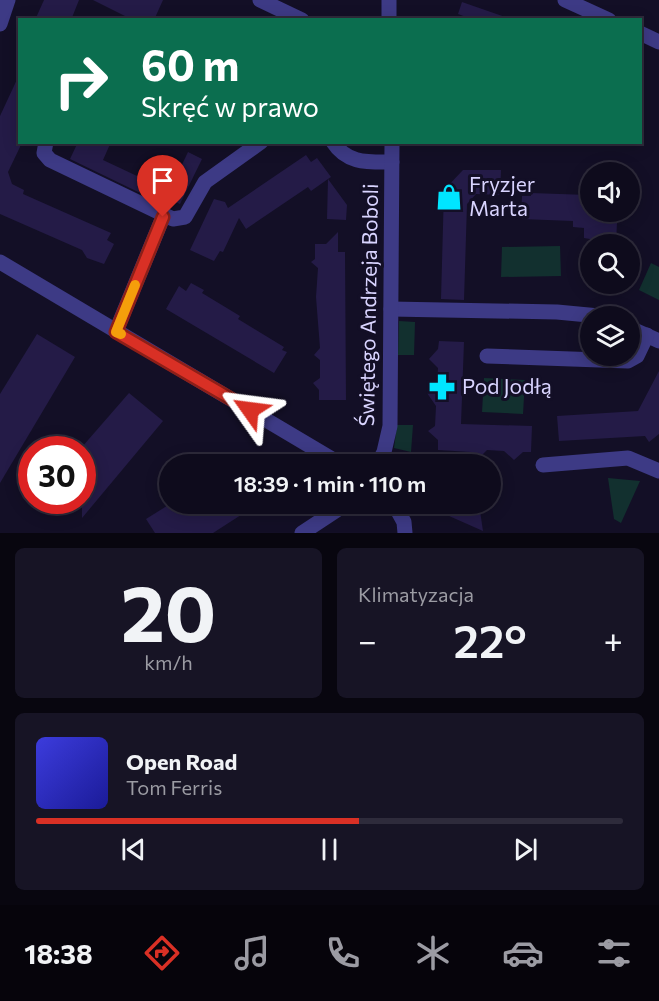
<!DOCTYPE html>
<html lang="pl">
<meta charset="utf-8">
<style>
:root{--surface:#0e0b1c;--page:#171425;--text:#f1f3f6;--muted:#9b9ba3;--line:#2e2b3b;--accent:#d93025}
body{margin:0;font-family:Commissioner,sans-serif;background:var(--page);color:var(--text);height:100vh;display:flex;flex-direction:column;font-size:22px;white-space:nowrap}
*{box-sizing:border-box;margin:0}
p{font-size:20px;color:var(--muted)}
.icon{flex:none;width:33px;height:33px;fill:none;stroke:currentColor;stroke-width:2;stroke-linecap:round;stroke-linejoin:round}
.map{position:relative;height:533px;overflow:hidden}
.sheet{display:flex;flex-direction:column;gap:15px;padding:15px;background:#08060f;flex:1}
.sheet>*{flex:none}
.hud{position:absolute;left:18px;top:18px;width:624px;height:126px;border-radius:0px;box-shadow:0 3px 15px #0003,0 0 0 2px var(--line);background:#0b6e4f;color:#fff;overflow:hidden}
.tools{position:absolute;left:580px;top:162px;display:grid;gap:12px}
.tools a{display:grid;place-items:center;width:60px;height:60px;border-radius:50%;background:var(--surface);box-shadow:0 3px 15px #0003,0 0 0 2px var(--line);font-size:30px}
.speed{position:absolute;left:18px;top:436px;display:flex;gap:12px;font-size:30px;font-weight:700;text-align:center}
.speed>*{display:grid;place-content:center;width:78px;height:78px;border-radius:50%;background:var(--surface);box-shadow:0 3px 15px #0003,0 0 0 2px var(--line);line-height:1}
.speed .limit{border:9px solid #d22;background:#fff;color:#111}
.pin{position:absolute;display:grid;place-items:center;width:51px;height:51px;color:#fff;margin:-62px -26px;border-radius:50% 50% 50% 0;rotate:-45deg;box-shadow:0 0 6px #0007}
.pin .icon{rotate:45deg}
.me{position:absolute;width:66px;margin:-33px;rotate:301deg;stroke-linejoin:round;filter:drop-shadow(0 0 4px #0008)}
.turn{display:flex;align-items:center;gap:21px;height:126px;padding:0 24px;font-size:27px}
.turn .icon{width:78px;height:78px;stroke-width:2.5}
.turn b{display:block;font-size:42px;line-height:51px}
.big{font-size:45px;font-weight:600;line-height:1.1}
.sheet .widget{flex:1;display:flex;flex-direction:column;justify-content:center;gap:9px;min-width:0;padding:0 21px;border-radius:9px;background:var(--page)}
.sheet .dial{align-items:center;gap:0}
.dial b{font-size:78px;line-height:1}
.song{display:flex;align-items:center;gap:18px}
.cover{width:72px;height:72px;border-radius:9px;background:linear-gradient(135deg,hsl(240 70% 55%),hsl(240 70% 35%))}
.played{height:6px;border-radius:3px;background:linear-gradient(90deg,var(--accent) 55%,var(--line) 55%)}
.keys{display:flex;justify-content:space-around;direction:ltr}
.heat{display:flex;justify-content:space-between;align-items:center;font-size:33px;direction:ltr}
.sheet .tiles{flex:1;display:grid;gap:15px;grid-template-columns:1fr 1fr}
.widget:last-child{grid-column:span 2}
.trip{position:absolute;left:159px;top:454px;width:342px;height:60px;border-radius:30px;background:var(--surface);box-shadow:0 3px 15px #0003,0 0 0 2px var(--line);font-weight:600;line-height:60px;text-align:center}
.tab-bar{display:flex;height:96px;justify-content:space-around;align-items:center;background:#06040b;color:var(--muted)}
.tab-bar .icon{width:42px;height:42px}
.tab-bar .on{color:var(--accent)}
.tab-bar b{font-size:27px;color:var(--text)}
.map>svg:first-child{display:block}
.green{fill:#12302f}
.building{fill:#241b47}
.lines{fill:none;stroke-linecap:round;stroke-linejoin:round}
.minor{stroke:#3d3a85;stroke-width:15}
.route-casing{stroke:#8d1f18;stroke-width:15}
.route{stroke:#d93025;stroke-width:10}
.slow{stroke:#f59e0b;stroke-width:10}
.labels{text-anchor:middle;stroke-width:6;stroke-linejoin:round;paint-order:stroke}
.poi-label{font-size:21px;fill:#d9d4ff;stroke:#130f26;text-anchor:start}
.street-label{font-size:21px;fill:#d9d4ff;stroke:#130f26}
</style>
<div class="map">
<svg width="659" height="533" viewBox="0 0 659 533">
<rect width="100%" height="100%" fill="#130f26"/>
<g class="green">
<path d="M560,246L561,276L501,277L502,247Z"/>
<path d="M651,263L659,267V300L639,290Z"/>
<path d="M399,321L415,322L414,355H398Z"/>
<path d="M484,378L525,380L523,414L482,412Z"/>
<path d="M397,425H413L411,452L394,448Z"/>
<path d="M608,478L640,481L621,523L614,519Z"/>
</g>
<g class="building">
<path d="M44,0H79L71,20H35Z"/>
<path d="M93,0H163L154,20H133Z"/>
<path d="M462,2L508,18L507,20H474L458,14Z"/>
<path d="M20,73V147L8,172L12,184L24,190L23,194L111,233L107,240L114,244L104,264L87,258L82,250L0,214V116Z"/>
<path d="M78,142H111L103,160L169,191L163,204L70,159Z"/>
<path d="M188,152L202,159L180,204L166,198Z"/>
<path d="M306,155L311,162L317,158L331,177L328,179L347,205L346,220L327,219L328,179L311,191L308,187L246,229L239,218L223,252L220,251L214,261L190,250L214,199L225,202L228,208Z"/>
<path d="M463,170H501L500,195L476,194L467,204L464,300L441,299L444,190Z"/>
<path d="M531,193L588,195L587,198H591V212H607L617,222L616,244H590V239L584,238V228L573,227V221L521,219L522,196H531Z"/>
<path d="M338,232V252H345L346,400H319V390L313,383L320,378V360L314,355L320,348L316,297L318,268L311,262L315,259V244H326Z"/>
<path d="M191,283L204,290L202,293L240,316L238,319L284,347L282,350L287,352L274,373L166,309L179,286L186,291Z"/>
<path d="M37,334L75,357L0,483V394Z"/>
<path d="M439,341L464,342L461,424L532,426L531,452H523L514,460L504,451L487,450L478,459L471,452L438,450V440L428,431L435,426L436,406L427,393L437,386L438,368L429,359L438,349Z"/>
<path d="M659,371V434L649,442L645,436L559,441L557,416L638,411Z"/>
<path d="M129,393L163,421L82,518V447Z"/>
<path d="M170,504H258L213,533H155L146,519Z"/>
<path d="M422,504H479L483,531Z"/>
</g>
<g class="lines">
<g class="minor">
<path d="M260,0L302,20"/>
<path d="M389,0V20"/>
<path d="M565,0L609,20"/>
<path d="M0,24L8,0"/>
<path d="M640,33L659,42"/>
<path d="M46,142L44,153L50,160L173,219L185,217L205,182L261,142"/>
<path d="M333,142C347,164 368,162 392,162"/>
<path d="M0,262L342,465"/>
<path d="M391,309L557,312L599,316"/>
<path d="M630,328L659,341"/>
<path d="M116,331L163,217"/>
<path d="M487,356L628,361L637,356L647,335"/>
<path d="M377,465L384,452L390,426L392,142"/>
<path d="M543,465L628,458L659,471"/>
<path d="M394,504L404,522L405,533"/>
<path d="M302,533L346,504"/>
</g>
</g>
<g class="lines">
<g class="route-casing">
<path id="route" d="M163,217L116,332L250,410"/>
</g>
<use href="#route" class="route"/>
<path class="slow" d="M121,334L116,332L135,285"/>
</g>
<defs>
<g id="shop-bare" transform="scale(2.07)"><path d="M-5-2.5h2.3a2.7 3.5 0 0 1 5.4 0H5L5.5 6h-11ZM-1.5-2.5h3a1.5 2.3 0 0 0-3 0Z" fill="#00e5ff" stroke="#130f26" stroke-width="2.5" paint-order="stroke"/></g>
<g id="pharmacy-bare" transform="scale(2.07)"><path d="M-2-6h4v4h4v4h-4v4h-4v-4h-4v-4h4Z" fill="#00e5ff" stroke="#130f26" stroke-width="2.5" paint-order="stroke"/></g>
</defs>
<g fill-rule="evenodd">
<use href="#shop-bare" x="449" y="197"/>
<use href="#pharmacy-bare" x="442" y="387"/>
</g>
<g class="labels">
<g class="poi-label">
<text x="469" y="192">Fryzjer<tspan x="469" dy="24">Marta</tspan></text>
<text x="462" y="394">Pod Jodłą</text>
</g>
<g class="street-label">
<text transform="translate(369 305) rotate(-89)" y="7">Świętego Andrzeja Boboli</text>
</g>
</g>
</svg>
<div class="tools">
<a><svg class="icon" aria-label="sound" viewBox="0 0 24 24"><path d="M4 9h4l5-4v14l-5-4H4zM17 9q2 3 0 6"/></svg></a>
<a><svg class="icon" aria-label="search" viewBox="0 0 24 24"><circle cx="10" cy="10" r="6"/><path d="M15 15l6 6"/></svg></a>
<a><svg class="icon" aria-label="layers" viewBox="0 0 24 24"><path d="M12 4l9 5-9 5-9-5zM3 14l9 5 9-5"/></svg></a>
</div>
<div class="speed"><div class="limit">30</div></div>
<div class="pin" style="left:163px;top:217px;background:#d93025"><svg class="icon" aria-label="arrive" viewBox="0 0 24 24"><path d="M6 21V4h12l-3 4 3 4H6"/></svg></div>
<svg class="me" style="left:250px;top:410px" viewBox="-20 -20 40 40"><path d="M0-17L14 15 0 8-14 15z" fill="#d93025" stroke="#fff" stroke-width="4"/></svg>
<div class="trip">18:39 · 1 min · 110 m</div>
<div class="hud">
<div class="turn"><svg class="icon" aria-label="right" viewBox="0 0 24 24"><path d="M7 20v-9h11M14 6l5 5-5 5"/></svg><div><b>60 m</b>Skręć w prawo</div></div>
</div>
</div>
<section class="sheet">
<div class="tiles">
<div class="widget dial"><b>20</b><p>km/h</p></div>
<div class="widget"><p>Klimatyzacja</p>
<div class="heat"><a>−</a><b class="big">22°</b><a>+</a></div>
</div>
<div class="widget">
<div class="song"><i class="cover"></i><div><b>Open Road</b><p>Tom Ferris</p></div></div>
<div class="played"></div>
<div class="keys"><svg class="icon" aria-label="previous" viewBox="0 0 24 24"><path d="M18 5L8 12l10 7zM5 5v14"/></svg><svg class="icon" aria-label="pause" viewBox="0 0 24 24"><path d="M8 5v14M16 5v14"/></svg><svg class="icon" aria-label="next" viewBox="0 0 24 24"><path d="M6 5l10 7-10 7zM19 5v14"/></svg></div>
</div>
</div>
</section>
<nav class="tab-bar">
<b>18:38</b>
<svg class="icon on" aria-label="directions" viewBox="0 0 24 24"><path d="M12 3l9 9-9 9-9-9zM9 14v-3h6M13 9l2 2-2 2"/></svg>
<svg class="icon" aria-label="music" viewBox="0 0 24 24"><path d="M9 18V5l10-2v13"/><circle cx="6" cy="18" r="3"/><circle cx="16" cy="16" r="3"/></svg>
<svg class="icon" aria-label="phone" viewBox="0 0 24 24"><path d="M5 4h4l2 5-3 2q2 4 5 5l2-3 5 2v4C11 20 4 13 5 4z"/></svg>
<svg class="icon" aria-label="climate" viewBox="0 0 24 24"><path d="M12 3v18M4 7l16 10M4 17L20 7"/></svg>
<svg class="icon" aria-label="car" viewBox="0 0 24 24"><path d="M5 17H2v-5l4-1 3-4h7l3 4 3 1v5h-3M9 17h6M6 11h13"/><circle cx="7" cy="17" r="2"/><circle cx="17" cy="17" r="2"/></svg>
<svg class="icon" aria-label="filters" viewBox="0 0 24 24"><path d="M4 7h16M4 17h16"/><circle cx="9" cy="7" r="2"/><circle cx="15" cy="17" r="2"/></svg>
</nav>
